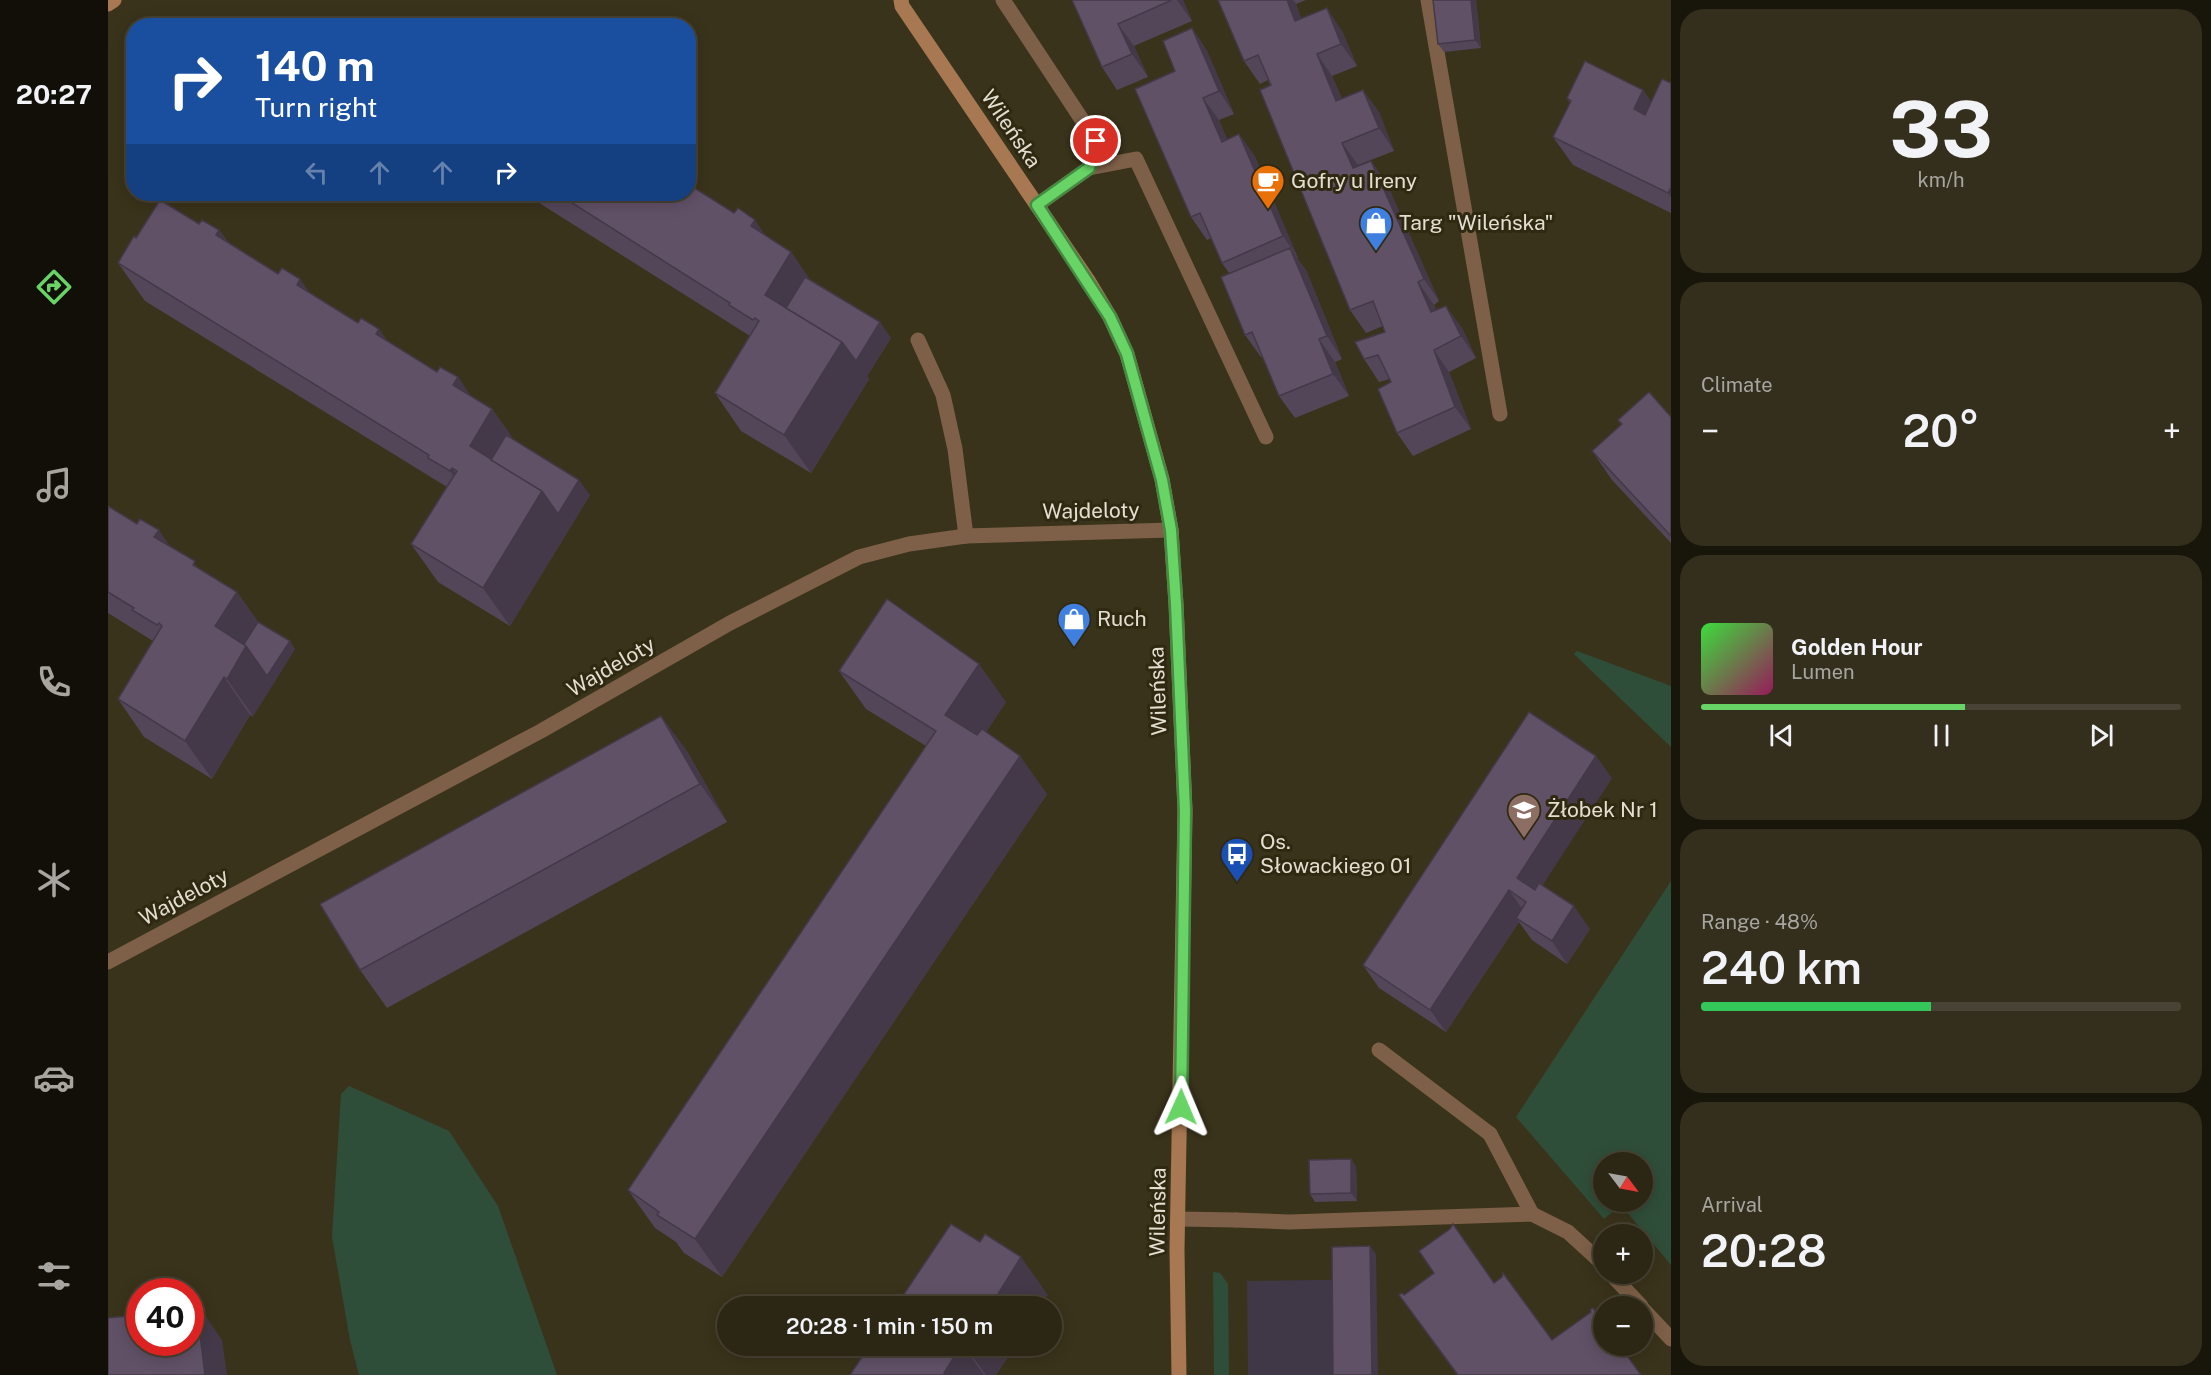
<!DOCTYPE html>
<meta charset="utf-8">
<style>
:root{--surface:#2c2614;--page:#342e1d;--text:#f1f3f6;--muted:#a6a5a0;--line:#484334;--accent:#68d465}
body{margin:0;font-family:"Public Sans",sans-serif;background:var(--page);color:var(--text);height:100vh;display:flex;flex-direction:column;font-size:22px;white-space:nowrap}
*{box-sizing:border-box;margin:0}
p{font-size:20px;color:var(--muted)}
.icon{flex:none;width:33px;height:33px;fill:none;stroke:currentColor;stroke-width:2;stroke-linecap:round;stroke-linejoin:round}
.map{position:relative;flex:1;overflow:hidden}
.details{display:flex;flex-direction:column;gap:9px;padding:9px;background:#18150b;width:540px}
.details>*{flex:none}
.banner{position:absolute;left:18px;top:18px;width:570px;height:183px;border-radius:24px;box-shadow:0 3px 15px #0003,0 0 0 2px var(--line);background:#1a4fa0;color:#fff;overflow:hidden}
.needle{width:39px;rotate:122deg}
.controls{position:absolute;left:1485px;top:1152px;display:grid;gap:12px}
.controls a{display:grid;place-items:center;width:60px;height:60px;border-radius:50%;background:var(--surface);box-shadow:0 3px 15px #0003,0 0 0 2px var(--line);font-size:30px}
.speed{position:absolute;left:18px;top:1278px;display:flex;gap:12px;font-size:30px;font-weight:700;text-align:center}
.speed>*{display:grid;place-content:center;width:78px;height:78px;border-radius:50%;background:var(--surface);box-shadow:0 3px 15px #0003,0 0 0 2px var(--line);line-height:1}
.speed .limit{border:9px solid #d22;background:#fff;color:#111}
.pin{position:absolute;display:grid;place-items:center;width:51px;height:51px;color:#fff;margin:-26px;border:3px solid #fff;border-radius:50%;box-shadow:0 2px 6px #0007}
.me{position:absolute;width:66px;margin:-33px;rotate:1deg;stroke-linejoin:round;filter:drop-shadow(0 0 4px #0008)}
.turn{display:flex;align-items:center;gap:21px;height:126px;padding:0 30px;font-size:27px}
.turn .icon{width:78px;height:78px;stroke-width:2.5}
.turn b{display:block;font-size:42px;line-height:51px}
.lanes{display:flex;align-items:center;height:57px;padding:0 30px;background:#0003;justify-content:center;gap:30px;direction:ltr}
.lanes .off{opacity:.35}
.big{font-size:45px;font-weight:600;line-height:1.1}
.details .tile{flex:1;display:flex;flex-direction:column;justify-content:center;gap:9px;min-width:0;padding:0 21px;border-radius:24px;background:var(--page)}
.details .dial{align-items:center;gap:0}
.dial b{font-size:78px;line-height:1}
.song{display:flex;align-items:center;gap:18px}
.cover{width:72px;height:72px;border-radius:9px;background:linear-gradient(135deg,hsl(120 70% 55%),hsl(330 70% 35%))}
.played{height:6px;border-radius:3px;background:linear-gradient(90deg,var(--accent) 55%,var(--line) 55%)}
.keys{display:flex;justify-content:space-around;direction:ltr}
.heat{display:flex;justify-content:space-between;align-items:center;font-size:33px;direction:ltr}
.charge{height:9px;border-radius:4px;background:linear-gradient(90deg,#34c759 48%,var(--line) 0)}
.trip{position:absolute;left:609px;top:1296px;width:345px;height:60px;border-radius:30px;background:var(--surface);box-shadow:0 3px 15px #0003,0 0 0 2px var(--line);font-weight:600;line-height:60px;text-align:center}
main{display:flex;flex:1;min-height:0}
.menu{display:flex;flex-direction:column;width:108px;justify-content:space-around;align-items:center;background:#120f08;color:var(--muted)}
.menu .icon{width:42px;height:42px}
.menu .active{color:var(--accent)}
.menu b{font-size:27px;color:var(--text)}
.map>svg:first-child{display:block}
.industrial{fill:#403747}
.green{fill:#2f4e39;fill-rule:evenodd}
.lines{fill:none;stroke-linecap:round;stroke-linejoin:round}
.lane{stroke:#7e6048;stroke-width:15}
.street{stroke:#7e6048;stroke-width:15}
.secondary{stroke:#a77852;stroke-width:15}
.wall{fill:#534659}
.shaded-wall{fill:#443948}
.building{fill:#615167;stroke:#443948;stroke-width:1.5}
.route-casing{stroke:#448a42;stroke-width:15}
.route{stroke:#68d465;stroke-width:10}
.labels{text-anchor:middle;stroke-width:6;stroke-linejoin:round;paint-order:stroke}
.street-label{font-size:21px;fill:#e3dfd0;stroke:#302911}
.poi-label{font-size:21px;fill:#e3dfd0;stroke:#302911;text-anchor:start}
</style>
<main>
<nav class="menu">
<b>20:27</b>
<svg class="icon active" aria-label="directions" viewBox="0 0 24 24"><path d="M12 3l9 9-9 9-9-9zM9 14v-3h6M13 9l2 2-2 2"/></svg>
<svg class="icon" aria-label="music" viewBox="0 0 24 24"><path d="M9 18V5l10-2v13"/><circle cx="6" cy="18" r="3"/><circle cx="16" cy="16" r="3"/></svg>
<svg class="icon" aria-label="phone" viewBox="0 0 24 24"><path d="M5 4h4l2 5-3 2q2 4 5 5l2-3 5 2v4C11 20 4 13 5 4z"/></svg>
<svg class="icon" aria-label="climate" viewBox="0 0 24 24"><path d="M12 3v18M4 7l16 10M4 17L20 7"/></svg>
<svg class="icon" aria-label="car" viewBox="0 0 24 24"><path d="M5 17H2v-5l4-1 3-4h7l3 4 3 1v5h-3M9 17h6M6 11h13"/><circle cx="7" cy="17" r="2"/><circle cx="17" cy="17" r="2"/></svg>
<svg class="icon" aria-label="filters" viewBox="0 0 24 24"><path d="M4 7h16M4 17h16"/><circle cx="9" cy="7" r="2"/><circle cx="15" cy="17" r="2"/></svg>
</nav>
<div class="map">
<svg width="1563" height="1375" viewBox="0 0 1563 1375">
<rect width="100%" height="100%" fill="#3a331b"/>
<path class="industrial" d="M1265,1279L1267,1375H1140L1139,1281Z"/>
<g class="green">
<path d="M1469,651L1563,686V747L1466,654Z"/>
<path d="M1563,881V1265L1513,1205L1496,1219L1408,1117ZM1496,1162H1534V1202H1496Z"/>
<path d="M241,1086L341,1131L390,1206L449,1375H251L242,1340L224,1237L233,1094Z"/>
<path d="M1105,1272L1112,1273L1120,1284L1121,1375H1106Z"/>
</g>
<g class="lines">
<g class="lane">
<path d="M895,0L988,141L981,168"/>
<path d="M1320,0L1392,414"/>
<path d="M929,205L981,168L1028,159L1158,437"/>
<path d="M810,340L835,395L847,449L858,536"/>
<path d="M1271,1050L1382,1134"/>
<path d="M1070,1219L1128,1220"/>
</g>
<g class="street">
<path d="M0,962L433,731L622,623L751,557L801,544L858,536L1063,530"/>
<path d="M1382,1134L1424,1214"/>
<path d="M1128,1220L1181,1222L1424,1214L1460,1232L1496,1265"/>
<path d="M1503,1274L1533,1306"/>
<path d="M1534,1308L1563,1339"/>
</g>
<g class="secondary">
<path d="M793,0L794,6L981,282L1002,317L1019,354L1054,479L1063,530L1068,604L1077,810L1069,1250L1071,1375"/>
<path d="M0,4L6,0"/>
</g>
</g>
<g class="wall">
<path d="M964,0H1075L1084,21L1026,46L1040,77L1009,90L994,67Z"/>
<path d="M1110,0H1198L1188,4L1193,18L1234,31L1249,66L1224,76L1234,99L1271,112L1286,151L1250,165V166L1263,161L1279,184L1331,301L1326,305L1328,310L1354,328L1368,358L1341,372L1363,429L1305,456L1289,433L1283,382L1282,379L1271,382L1256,359L1277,332L1275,326L1258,333L1242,310L1160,80L1152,84L1136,61Z"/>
<path d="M1325,0H1368L1373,48L1336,52L1330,44Z"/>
<path d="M1084,28L1099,51L1126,114L1111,120L1119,140L1131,134L1147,157L1190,258L1189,259L1198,270L1234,359L1227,362L1241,396L1187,418L1171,396L1155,357H1153L1137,335L1121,273L1114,263L1103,238L1099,240L1083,217L1067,71Z"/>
<path d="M1563,83V213L1465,165L1445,137L1462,103L1459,98L1535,90L1543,102Z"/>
<path d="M417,194H580L659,237L683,252L702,280L783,338L759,376L761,379L703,473L633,431L607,393L642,336Z"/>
<path d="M111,230L120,242L280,342L329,372L350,377L362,396L384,409L406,440L482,495L402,626L330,582L303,544L339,487L37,301L10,263L28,238Z"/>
<path d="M1563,417V543L1504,480L1484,451L1513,425L1510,420Z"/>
<path d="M0,506L62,546L92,569L129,592L150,622L187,649L145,716L142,715L104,779L36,737L10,699L45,641L0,613Z"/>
<path d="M731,671L898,702L878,732L939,794L614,1277L576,1253L568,1242L547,1228L520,1190L818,746L758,709Z"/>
<path d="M553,716L580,753L619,822L279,1008L252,970Z"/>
<path d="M1504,778L1434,885L1482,929L1459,964L1424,940L1411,922L1338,1032L1271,988L1255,965Z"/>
<path d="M1243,1159L1248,1167L1249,1201L1207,1202L1202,1194Z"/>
<path d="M1386,1283L1444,1340L1533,1375H1349L1291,1295Z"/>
<path d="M767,1346H917L910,1355L904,1351L888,1375H742Z"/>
</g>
<g class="shaded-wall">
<path d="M1069,0H1075L1084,21Z"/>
<path d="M1179,0H1185L1188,4L1203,44L1187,21Z"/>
<path d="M1363,0H1368L1373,48L1367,40Z"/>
<path d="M1219,8L1234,31L1249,66L1233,44Z"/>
<path d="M1010,24L1026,46L1040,77L1024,54Z"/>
<path d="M1084,28L1099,51L1126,114L1111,91Z"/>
<path d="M1209,54L1224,76L1244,124L1228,101Z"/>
<path d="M1255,90L1271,112L1286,151L1271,128Z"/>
<path d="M1535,90L1555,119L1546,138L1526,109Z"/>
<path d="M1095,98L1111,120L1130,164L1114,142Z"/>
<path d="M1131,134L1147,157L1190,258L1175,236Z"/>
<path d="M1234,143L1250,165L1260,191L1245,168Z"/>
<path d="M1263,161L1279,184L1331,301L1316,279Z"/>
<path d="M1563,187V197L1560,193Z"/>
<path d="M647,220L673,258L643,226Z"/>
<path d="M111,230L138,268L108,235Z"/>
<path d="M1182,248L1198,270L1234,359L1219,336Z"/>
<path d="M683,252L709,290L688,326L657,295Z"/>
<path d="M192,279L219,317L189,285Z"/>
<path d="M1310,282L1326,305L1339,335L1323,312Z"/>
<path d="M1338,306L1354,328L1368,358L1353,336Z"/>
<path d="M772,322L783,338L759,376L761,379L703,473L676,435L734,342Z"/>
<path d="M271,329L298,367L268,334Z"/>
<path d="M1211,339L1227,362L1241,396L1225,374Z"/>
<path d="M1326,350L1341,372L1363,429L1347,407Z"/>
<path d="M350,377L376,415L345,385Z"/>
<path d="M384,409L411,447L392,478L362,446Z"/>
<path d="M344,468L370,506L369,509L342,471Z"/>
<path d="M471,480L482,495L402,626L375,588L434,491Z"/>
<path d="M51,530L77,568L46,537Z"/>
<path d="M129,592L156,630L182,641L187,649L145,716L119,679L107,626Z"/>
<path d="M871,664L898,702L864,753L837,715Z"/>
<path d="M116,677L142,715L104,779L77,741Z"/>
<path d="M553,716L580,753L619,822L592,784Z"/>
<path d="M912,756L939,794L614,1277L587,1239Z"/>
<path d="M1488,756L1504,778L1425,900L1409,878Z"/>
<path d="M1401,890L1417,913L1408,918L1411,922L1338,1032L1322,1010Z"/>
<path d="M1466,906L1482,929L1459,964L1444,941Z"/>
<path d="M1243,1159L1248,1167L1249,1201L1243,1193Z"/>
<path d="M1262,1246L1268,1254L1270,1375H1264Z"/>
<path d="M913,1257L940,1295L932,1306H891L890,1294Z"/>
<path d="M88,1302L114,1340L119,1375H97Z"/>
<path d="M853,1346H855L876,1375H837L836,1373Z"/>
<path d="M857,1346H900L904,1351L888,1375H878Z"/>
<path d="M904,1346H917L910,1355Z"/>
</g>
<g class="building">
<path d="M964,0H1064L1010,24L1024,54L994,67Z"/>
<path d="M1110,0H1179L1187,21L1219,8L1233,44L1209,54L1228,101L1255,90L1271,128L1234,143L1245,168L1263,161L1316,279L1310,282L1323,312L1338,306L1353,336L1326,350L1347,407L1289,433L1270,389L1283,382L1270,355L1256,359L1247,342L1277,332L1265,301L1242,310L1152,90L1163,85L1150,55L1136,61Z"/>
<path d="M1325,0H1363L1367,40L1330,44Z"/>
<path d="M1084,28L1111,91L1095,98L1114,142L1131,134L1175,236L1114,263L1092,213L1083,217L1027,89L1067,71L1055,41Z"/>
<path d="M1477,61L1535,90L1526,109L1537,115L1554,79L1563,83V187L1560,193L1445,137L1463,101L1459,98Z"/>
<path d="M580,184L626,213L630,208L647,220L643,226L683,252L657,295L734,342L676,435L607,393L651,321L647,318L645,320L621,305L622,303L450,194H580Z"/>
<path d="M52,200L91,224L94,220L111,230L108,235L170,274L174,268L192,279L189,285L250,323L253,318L271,329L268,334L329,372L332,367L350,377L345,385L384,409L362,446L434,491L375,588L303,544L349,471L344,468L342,471L320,458L321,455L10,263L26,236L28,238Z"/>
<path d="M1182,248L1219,336L1211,339L1225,374L1171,396L1144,332L1137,335L1113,277Z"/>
<path d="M697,277L772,322L748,361L734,342L678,308Z"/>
<path d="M1541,392L1563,417V536L1484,451L1514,424L1510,420Z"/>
<path d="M398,435L471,480L450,514L434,491L383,460Z"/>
<path d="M0,506L29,524L32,519L51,530L46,537L87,561L85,565L129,592L107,626L138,646L119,679L116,677L77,741L10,699L54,626L51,623L49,625L24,610L26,608L0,592Z"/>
<path d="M779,599L871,664L837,715L869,735L874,729L912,756L587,1239L549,1215L551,1212L520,1190L828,731L731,671Z"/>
<path d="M150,622L182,641L159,676L138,646L136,644Z"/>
<path d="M1421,712L1488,756L1409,878L1427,890L1431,883L1466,906L1444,941L1408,918L1418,902L1401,890L1322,1010L1255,965Z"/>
<path d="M553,716L592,784L252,970L212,904Z"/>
<path d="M1243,1159V1193L1202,1194L1201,1160Z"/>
<path d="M843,1224L872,1242L877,1234L913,1257L890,1294L896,1298L891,1306H793H794L790,1303Z"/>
<path d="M1345,1224L1386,1283L1394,1277L1395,1273L1444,1340L1483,1312L1482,1310L1485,1308L1496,1323V1346H1512L1533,1375H1350L1291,1295L1294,1293L1296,1295L1326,1273L1311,1251L1342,1229Z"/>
<path d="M1262,1246L1264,1375H1225L1224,1247Z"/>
<path d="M88,1302L97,1375H0V1318L27,1315L25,1310L32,1309V1342H82V1303Z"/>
<path d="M767,1346H853L836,1373L838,1375H742L760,1348L764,1350Z"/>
</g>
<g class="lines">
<g class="route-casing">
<path id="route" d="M988,141L981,168L929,205L1002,317L1019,354L1054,480L1063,530L1068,604L1077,810L1073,1107"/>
</g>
<use href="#route" class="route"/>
</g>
<defs>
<g id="cafe-pin" transform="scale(1.725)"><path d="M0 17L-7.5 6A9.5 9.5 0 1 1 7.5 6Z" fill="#e8710a" stroke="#302911"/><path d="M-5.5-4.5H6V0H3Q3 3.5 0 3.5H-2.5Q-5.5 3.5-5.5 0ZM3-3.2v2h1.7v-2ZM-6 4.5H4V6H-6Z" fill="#fff"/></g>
<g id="shop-pin" transform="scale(1.725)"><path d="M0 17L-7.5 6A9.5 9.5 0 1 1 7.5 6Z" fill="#3f7fe0" stroke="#302911"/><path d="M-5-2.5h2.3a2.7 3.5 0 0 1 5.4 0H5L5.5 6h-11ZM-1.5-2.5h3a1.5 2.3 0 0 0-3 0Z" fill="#fff"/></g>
<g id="school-pin" transform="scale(1.725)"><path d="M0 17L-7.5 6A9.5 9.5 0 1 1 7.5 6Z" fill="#8d6e63" stroke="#302911"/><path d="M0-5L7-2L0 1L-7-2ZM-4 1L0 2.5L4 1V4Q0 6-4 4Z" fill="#fff"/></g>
<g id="bus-pin" transform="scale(1.725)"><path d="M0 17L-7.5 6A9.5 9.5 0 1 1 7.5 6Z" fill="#1a4fb4" stroke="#302911"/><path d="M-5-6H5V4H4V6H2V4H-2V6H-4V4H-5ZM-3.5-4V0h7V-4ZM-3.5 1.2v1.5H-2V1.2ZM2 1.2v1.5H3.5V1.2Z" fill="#fff"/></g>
</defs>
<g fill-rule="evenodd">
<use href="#cafe-pin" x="1160" y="181"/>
<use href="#shop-pin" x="1268" y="223"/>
<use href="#shop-pin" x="966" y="619"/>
<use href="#school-pin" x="1416" y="810"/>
<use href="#bus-pin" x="1129" y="854"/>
</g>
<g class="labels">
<g class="street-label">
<text transform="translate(903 129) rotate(56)" y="7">Wileńska</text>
<text transform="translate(983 511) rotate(-1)" y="7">Wajdeloty</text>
<text transform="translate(503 667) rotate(-30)" y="7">Wajdeloty</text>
<text transform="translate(1050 691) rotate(-92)" y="7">Wileńska</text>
<text transform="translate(76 897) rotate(-28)" y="7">Wajdeloty</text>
<text transform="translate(1050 1212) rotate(-89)" y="7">Wileńska</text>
</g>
<g class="poi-label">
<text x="1183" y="188">Gofry u Ireny</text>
<text x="1291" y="230">Targ "Wileńska"</text>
<text x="989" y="626">Ruch</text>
<text x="1439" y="817">Żłobek Nr 1</text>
<text x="1152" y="849">Os.<tspan x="1152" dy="24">Słowackiego 01</tspan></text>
</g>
</g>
</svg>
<div class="controls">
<a><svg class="needle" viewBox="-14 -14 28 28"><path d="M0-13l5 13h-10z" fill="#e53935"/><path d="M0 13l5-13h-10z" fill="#a6a5a0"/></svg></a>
<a>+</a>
<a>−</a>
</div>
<div class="speed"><div class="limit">40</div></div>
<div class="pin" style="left:988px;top:141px;background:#d93025"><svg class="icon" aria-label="arrive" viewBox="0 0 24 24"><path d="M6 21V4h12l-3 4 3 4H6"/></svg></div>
<svg class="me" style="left:1073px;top:1107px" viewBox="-20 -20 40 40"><path d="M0-17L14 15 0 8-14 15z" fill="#68d465" stroke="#fff" stroke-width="4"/></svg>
<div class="trip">20:28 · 1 min · 150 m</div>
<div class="banner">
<div class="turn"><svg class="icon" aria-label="right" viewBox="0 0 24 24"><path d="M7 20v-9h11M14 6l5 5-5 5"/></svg><div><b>140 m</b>Turn right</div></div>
<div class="lanes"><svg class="icon off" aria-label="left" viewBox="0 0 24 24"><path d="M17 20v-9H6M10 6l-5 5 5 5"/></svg><svg class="icon off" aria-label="ahead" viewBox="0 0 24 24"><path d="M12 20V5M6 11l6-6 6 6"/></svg><svg class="icon off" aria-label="ahead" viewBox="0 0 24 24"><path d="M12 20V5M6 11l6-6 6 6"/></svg><svg class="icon" aria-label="right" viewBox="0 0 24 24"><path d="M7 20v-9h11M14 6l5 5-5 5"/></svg></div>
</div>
</div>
<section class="details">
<div class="tile dial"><b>33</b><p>km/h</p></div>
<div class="tile"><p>Climate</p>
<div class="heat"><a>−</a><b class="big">20°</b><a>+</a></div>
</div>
<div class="tile">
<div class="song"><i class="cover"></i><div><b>Golden Hour</b><p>Lumen</p></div></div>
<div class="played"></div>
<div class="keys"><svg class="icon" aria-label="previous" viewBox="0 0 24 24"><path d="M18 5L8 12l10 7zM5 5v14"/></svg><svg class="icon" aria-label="pause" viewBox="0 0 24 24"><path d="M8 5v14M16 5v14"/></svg><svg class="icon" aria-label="next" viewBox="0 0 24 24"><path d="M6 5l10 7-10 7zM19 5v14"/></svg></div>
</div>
<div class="tile"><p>Range · 48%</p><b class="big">240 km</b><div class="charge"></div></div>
<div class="tile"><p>Arrival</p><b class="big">20:28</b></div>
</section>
</main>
